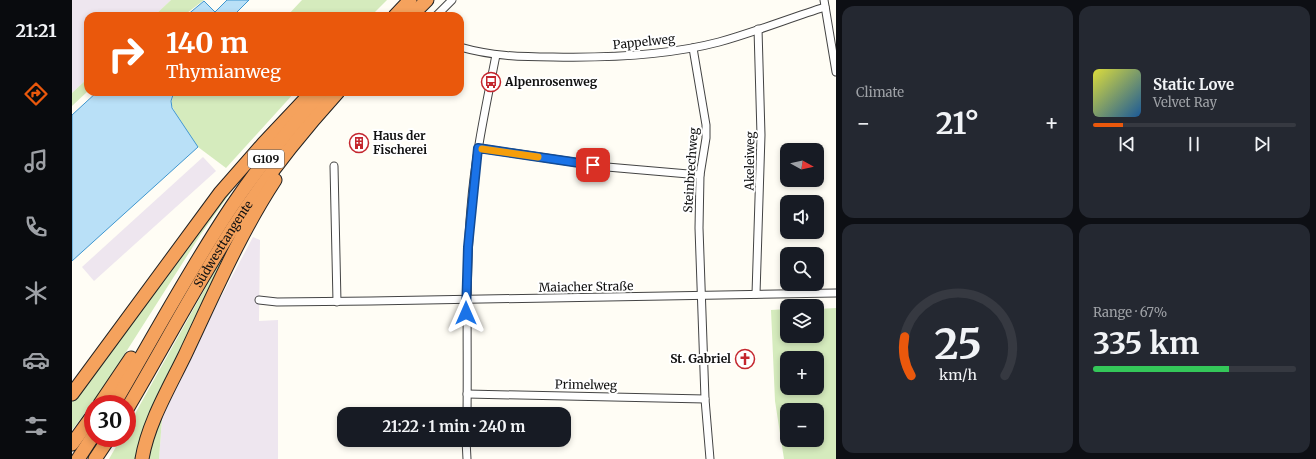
<!DOCTYPE html>
<meta charset="utf-8">
<style>
:root{--surface:#171b24;--page:#242831;--text:#f1f3f6;--muted:#9ea1a6;--line:#363941;--accent:#ea580c}
body{margin:0;font-family:Merriweather,serif;background:var(--page);color:var(--text);height:100vh;display:flex;flex-direction:column;font-size:15px;white-space:nowrap}
*{box-sizing:border-box;margin:0}
p{font-size:13px;color:var(--muted)}
.icon{flex:none;width:22px;height:22px;fill:none;stroke:currentColor;stroke-width:2;stroke-linecap:round;stroke-linejoin:round}
.map{position:relative;flex:1;overflow:hidden}
.details{display:flex;flex-direction:column;gap:6px;padding:6px;background:#0d0f14;width:480px}
.details>*{flex:none}
.guide{position:absolute;left:12px;top:12px;width:380px;height:84px;border-radius:12px;box-shadow:0 2px 6px #0003;background:#ea580c;color:#fff;overflow:hidden}
.needle{width:26px;rotate:98deg}
.buttons{position:absolute;left:708px;top:143px;display:grid;gap:8px}
.buttons a{display:grid;place-items:center;width:44px;height:44px;border-radius:8px;background:var(--surface);box-shadow:0 2px 6px #0003;font-size:20px}
.speed{position:absolute;left:12px;top:395px;display:flex;gap:8px;font-size:20px;font-weight:700;text-align:center}
.speed>*{display:grid;place-content:center;width:52px;height:52px;border-radius:50%;background:var(--surface);box-shadow:0 2px 6px #0003;line-height:1}
.speed .limit{border:6px solid #d22;background:#fff;color:#111}
.pin{position:absolute;display:grid;place-items:center;width:34px;height:34px;color:#fff;margin:-17px;border-radius:8px;box-shadow:0 2px 6px #0006}
.me{position:absolute;width:44px;margin:-22px;rotate:0deg;stroke-linejoin:round;filter:drop-shadow(0 0 3px #0008)}
.turn{display:flex;align-items:center;gap:14px;height:84px;padding:0 16px;font-size:18px}
.turn .icon{width:52px;height:52px;stroke-width:2.5}
.turn b{display:block;font-size:28px;line-height:34px}
.big{font-size:30px;font-weight:700;line-height:1.1}
.details .card{flex:1;display:flex;flex-direction:column;justify-content:center;gap:6px;min-width:0;padding:0 14px;border-radius:12px;background:var(--page)}
.details .dial{align-items:center;gap:0}
.dial svg{height:104px;overflow:visible;fill:none;stroke:var(--line);stroke-width:7;stroke-linecap:round;text-anchor:middle}
.dial text{fill:var(--text);stroke:none}
.song{display:flex;align-items:center;gap:12px}
.cover{width:48px;height:48px;border-radius:6px;background:linear-gradient(135deg,hsl(60 70% 55%),hsl(210 70% 35%))}
.played{height:4px;border-radius:2px;background:linear-gradient(90deg,var(--accent) 15%,var(--line) 15%)}
.keys{display:flex;justify-content:space-around;direction:ltr}
.heat{display:flex;justify-content:space-between;align-items:center;font-size:22px;direction:ltr}
.charge{height:6px;border-radius:3px;background:linear-gradient(90deg,#34c759 67%,var(--line) 0)}
.details .tiles{flex:1;display:grid;gap:6px;grid-template-columns:repeat(2,1fr)}
.trip{position:absolute;left:265px;top:407px;width:234px;height:40px;border-radius:12px;background:var(--surface);box-shadow:0 2px 6px #0003;font-weight:700;line-height:40px;text-align:center}
main{display:flex;flex:1;min-height:0}
.tab-bar{display:flex;flex-direction:column;width:72px;justify-content:space-around;align-items:center;background:#090b0e;color:var(--muted)}
.tab-bar .icon{width:28px;height:28px}
.tab-bar .selected{color:var(--accent)}
.tab-bar b{font-size:18px;color:var(--text)}
.map>svg:first-child{display:block}
.industrial{fill:#eee6ef}
.green{fill:#d5ebbd;fill-rule:evenodd}
.water{fill:#b9e0f7;stroke:#3f96cf}
.lines{fill:none;stroke-linecap:round;stroke-linejoin:round}
.street-casing{stroke:#444;stroke-width:9}
.highway-casing{stroke:#222;stroke-width:15}
.street{stroke:#fff;stroke-width:7}
.highway{stroke:#f5a25d;stroke-width:13}
.route-casing{stroke:#114b97;stroke-width:10}
.route{stroke:#1a73e8;stroke-width:7}
.slow{stroke:#f59e0b;stroke-width:7}
.labels{text-anchor:middle;stroke-width:4;stroke-linejoin:round;paint-order:stroke}
.shield{fill:#fff;stroke:#585858;stroke-width:1}
.shield-label{font-size:11px;font-weight:bold;fill:#111}
.street-label{font-size:12px;fill:#111;stroke:#fff}
.poi-label{font-size:12px;font-weight:bold;fill:#111;stroke:#fff;text-anchor:start}
</style>
<main>
<nav class="tab-bar">
<b>21:21</b>
<svg class="icon selected" aria-label="directions" viewBox="0 0 24 24"><path d="M12 3l9 9-9 9-9-9zM9 14v-3h6M13 9l2 2-2 2"/></svg>
<svg class="icon" aria-label="music" viewBox="0 0 24 24"><path d="M9 18V5l10-2v13"/><circle cx="6" cy="18" r="3"/><circle cx="16" cy="16" r="3"/></svg>
<svg class="icon" aria-label="phone" viewBox="0 0 24 24"><path d="M5 4h4l2 5-3 2q2 4 5 5l2-3 5 2v4C11 20 4 13 5 4z"/></svg>
<svg class="icon" aria-label="climate" viewBox="0 0 24 24"><path d="M12 3v18M4 7l16 10M4 17L20 7"/></svg>
<svg class="icon" aria-label="car" viewBox="0 0 24 24"><path d="M5 17H2v-5l4-1 3-4h7l3 4 3 1v5h-3M9 17h6M6 11h13"/><circle cx="7" cy="17" r="2"/><circle cx="17" cy="17" r="2"/></svg>
<svg class="icon" aria-label="filters" viewBox="0 0 24 24"><path d="M4 7h16M4 17h16"/><circle cx="9" cy="7" r="2"/><circle cx="15" cy="17" r="2"/></svg>
</nav>
<div class="map">
<svg width="764" height="459" viewBox="0 0 764 459">
<rect width="100%" height="100%" fill="#fffdf5"/>
<g class="industrial">
<path d="M0,0H99L82,16H16V78L0,93Z"/>
<path d="M131,157L144,171L22,281L10,267Z"/>
<path d="M181,237L188,240L187,321L206,320V459H87L91,406Z"/>
</g>
<g class="green">
<path d="M99,0H132L111,16H82Z"/>
<path d="M230,0H315L299,16H215Z"/>
<path d="M16,78V91L0,106V93Z"/>
<path d="M102,92H223L154,168L126,147L103,112L99,104Z"/>
<path d="M177,167L129,234L26,396L0,430V402L114,242Z"/>
<path d="M159,242L163,246L66,459H37L49,438H55V428Z"/>
<path d="M764,308V459H712L703,401L699,310L715,309V336H745V309ZM715,358H745V388H715ZM715,410H745V440H715Z"/>
<path d="M91,406L87,459H72Z"/>
</g>
<g class="water">
<path d="M155,0H177L161,16H114L132,1L143,12Z"/>
<path d="M25,92H102L99,101L100,108L126,147L0,261V115Z"/>
</g>
<g class="lines">
<g class="street-casing">
<g id="street">
<path d="M752,0L764,72"/>
<path d="M364,16L380,0"/>
<path d="M388,47C419,56 449,57 481,57C535,58 594,56 647,42C683,32 718,18 753,7"/>
<path d="M621,48L634,125V138L628,175L627,228L633,399L638,459"/>
<path d="M406,148L535,167L628,175"/>
<path d="M262,166L265,302"/>
<path d="M684,294L689,135L686,29"/>
<path d="M187,300L205,302L299,301L764,293"/>
<path d="M395,394L633,399"/>
<path d="M395,414C396,345 393,277 399,208C403,156 414,106 424,55"/>
<path d="M394,440L395,459"/>
</g>
</g>
<g class="highway-casing">
<g id="highway">
<path d="M323,16L338,0"/>
<path d="M339,16L355,0"/>
<path d="M0,394L148,193L191,144L240,92"/>
<path d="M28,404L59,358"/>
<path d="M42,404C81,338 117,270 160,206C187,166 218,128 250,92"/>
<path id="s1" d="M55,409C91,348 124,285 162,226C193,178 228,134 266,92"/>
<path d="M0,444L21,415"/>
<path d="M6,459L21,436"/>
<path d="M23,459L37,438"/>
<path d="M70,459C76,423 97,388 113,355C141,296 167,235 203,180"/>
</g>
</g>
<use href="#street" class="street"/>
<use href="#highway" class="highway"/>
</g>
<g class="lines">
<g class="route-casing">
<path id="route" d="M394,313L396,247L406,148L521,165"/>
</g>
<use href="#route" class="route"/>
<path class="slow" d="M410,149L466,157"/>
</g>
<defs>
<g id="bus-ring" transform="scale(1)"><circle r="9.5" fill="#fff" stroke="#c4262e" stroke-width="1.5"/><path d="M-5-6H5V4H4V6H2V4H-2V6H-4V4H-5ZM-3.5-4V0h7V-4ZM-3.5 1.2v1.5H-2V1.2ZM2 1.2v1.5H3.5V1.2Z" fill="#c4262e"/></g>
<g id="building-ring" transform="scale(1)"><circle r="9.5" fill="#fff" stroke="#c4262e" stroke-width="1.5"/><path d="M-4-6H4V6H1V3H-1V6H-4ZM-2.5-4.3h1.7v1.8h-1.7ZM.8-4.3h1.7v1.8H.8ZM-2.5-1h1.7V.8h-1.7ZM.8-1h1.7V.8H.8Z" fill="#c4262e"/></g>
<g id="church-ring" transform="scale(1)"><circle r="9.5" fill="#fff" stroke="#c4262e" stroke-width="1.5"/><path d="M-1.2-6h2.4v3.5h3.3v2.4h-3.3V6h-2.4V-.1h-3.3v-2.4h3.3Z" fill="#c4262e"/></g>
</defs>
<g fill-rule="evenodd">
<use href="#bus-ring" x="419" y="82"/>
<use href="#building-ring" x="287" y="143"/>
<use href="#church-ring" x="673" y="359"/>
</g>
<g class="labels">
<rect class="shield" x="176" y="150" width="36" height="18" rx="3"/>
<g class="shield-label">
<text x="194" y="163">G109</text>
</g>
<g class="street-label">
<text transform="translate(572 42) rotate(-6)" y="4">Pappelweg</text>
<text transform="translate(678 161) rotate(-89)" y="4">Akeleiweg</text>
<text transform="translate(619 170) rotate(-86)" y="4">Steinbrechweg</text>
<text dy="4" stroke="none"><textPath href="#s1" startOffset="191">Südwesttangente</textPath></text>
<text transform="translate(514 287) rotate(-1)" y="4">Maiacher Straße</text>
<text transform="translate(514 385) rotate(1)" y="4">Primelweg</text>
</g>
<g class="poi-label">
<text x="433" y="86">Alpenrosenweg</text>
<text x="301" y="140">Haus der<tspan x="301" dy="14">Fischerei</tspan></text>
<text x="659" y="363" text-anchor="end">St. Gabriel</text>
</g>
</g>
</svg>
<div class="buttons">
<a><svg class="needle" viewBox="-14 -14 28 28"><path d="M0-13l5 13h-10z" fill="#e53935"/><path d="M0 13l5-13h-10z" fill="#9ea1a6"/></svg></a>
<a><svg class="icon" aria-label="sound" viewBox="0 0 24 24"><path d="M4 9h4l5-4v14l-5-4H4zM17 9q2 3 0 6"/></svg></a>
<a><svg class="icon" aria-label="search" viewBox="0 0 24 24"><circle cx="10" cy="10" r="6"/><path d="M15 15l6 6"/></svg></a>
<a><svg class="icon" aria-label="layers" viewBox="0 0 24 24"><path d="M12 4l9 5-9 5-9-5zM3 14l9 5 9-5"/></svg></a>
<a>+</a>
<a>−</a>
</div>
<div class="speed"><div class="limit">30</div></div>
<div class="pin" style="left:521px;top:165px;background:#d93025"><svg class="icon" aria-label="arrive" viewBox="0 0 24 24"><path d="M6 21V4h12l-3 4 3 4H6"/></svg></div>
<svg class="me" style="left:394px;top:313px" viewBox="-20 -20 40 40"><path d="M0-17L14 15 0 8-14 15z" fill="#1a73e8" stroke="#fff" stroke-width="4"/></svg>
<div class="trip">21:22 · 1 min · 240 m</div>
<div class="guide">
<div class="turn"><svg class="icon" aria-label="right" viewBox="0 0 24 24"><path d="M7 20v-9h11M14 6l5 5-5 5"/></svg><div><b>140 m</b>Thymianweg</div></div>
</div>
</div>
<section class="details">
<div class="tiles">
<div class="card"><p>Climate</p>
<div class="heat"><a>−</a><b class="big">21°</b><a>+</a></div>
</div>
<div class="card">
<div class="song"><i class="cover"></i><div><b>Static Love</b><p>Velvet Ray</p></div></div>
<div class="played"></div>
<div class="keys"><svg class="icon" aria-label="previous" viewBox="0 0 24 24"><path d="M18 5L8 12l10 7zM5 5v14"/></svg><svg class="icon" aria-label="pause" viewBox="0 0 24 24"><path d="M8 5v14M16 5v14"/></svg><svg class="icon" aria-label="next" viewBox="0 0 24 24"><path d="M6 5l10 7-10 7zM19 5v14"/></svg></div>
</div>
<div class="card dial"><svg viewBox="0 0 100 80">
<path d="M14 69A42 42 0 1 1 86 69"/>
<path d="M14 69A42 42 0 0 1 9 39" stroke="#ea580c"/>
<text x="50" y="56" font-size="32" font-weight="700">25</text>
<text x="50" y="72" font-size="11">km/h</text>
</svg></div>
<div class="card"><p>Range · 67%</p><b class="big">335 km</b><div class="charge"></div></div>
</div>
</section>
</main>
